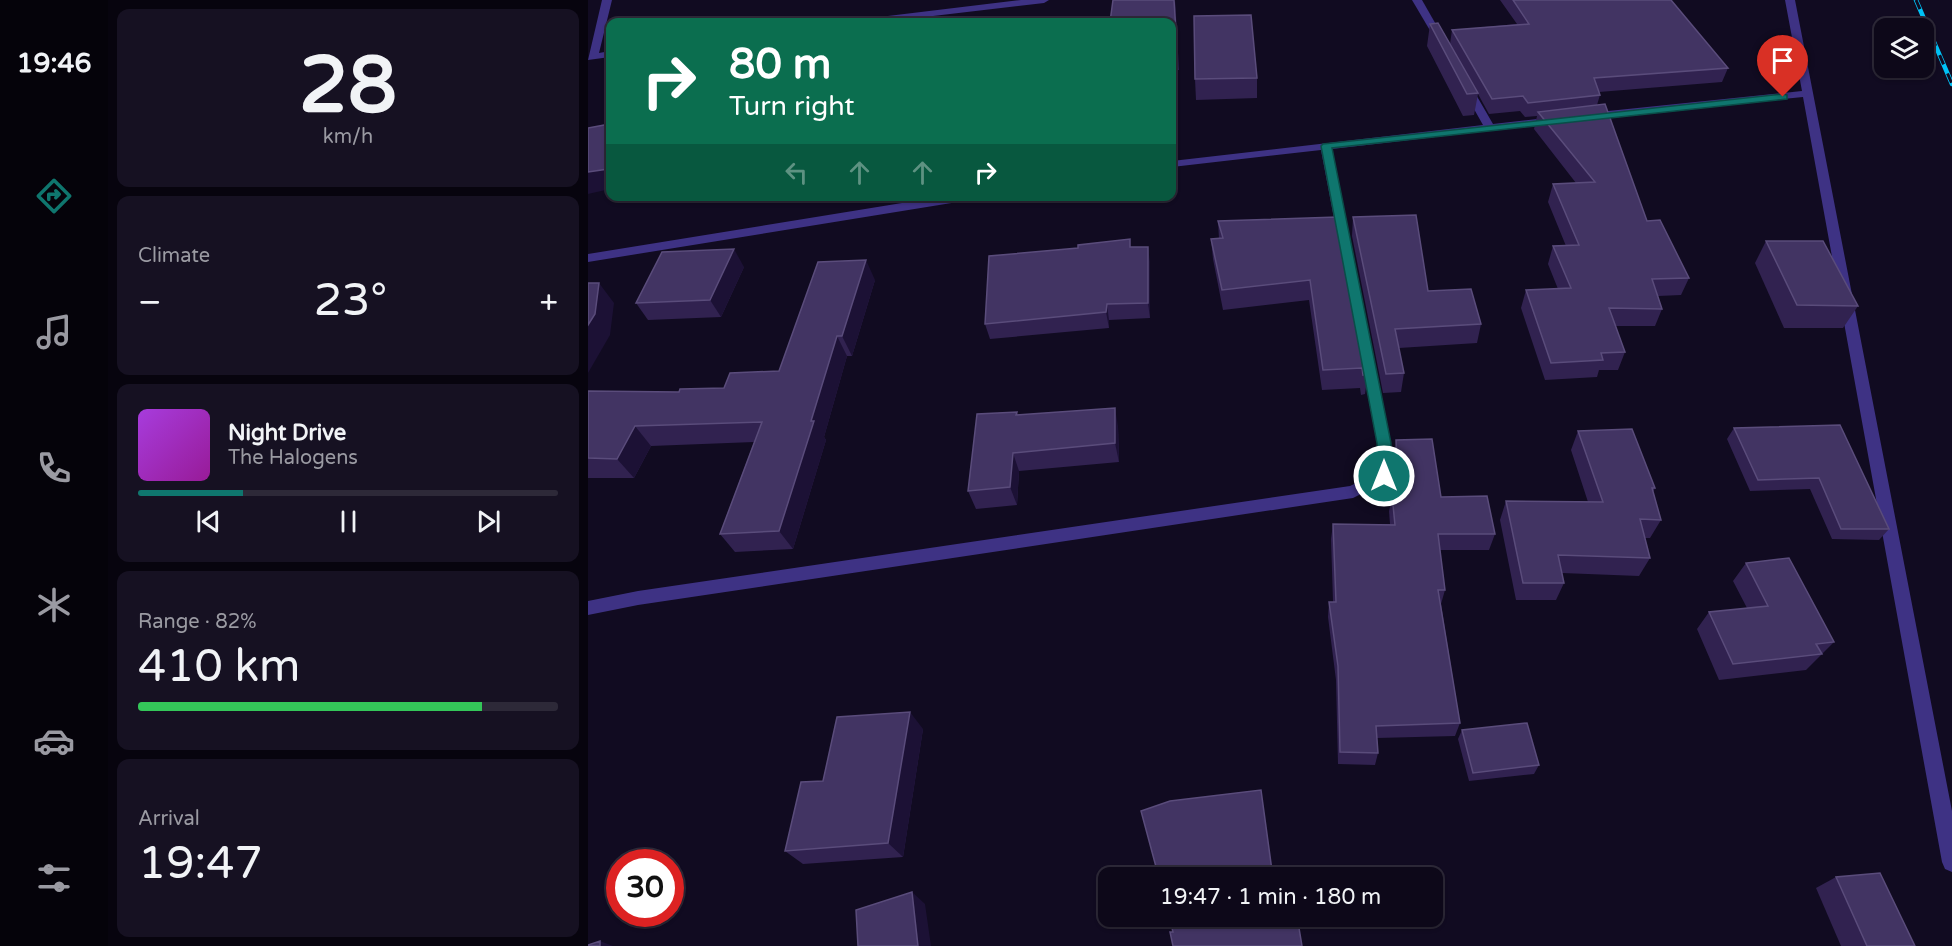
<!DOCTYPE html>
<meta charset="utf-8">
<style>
:root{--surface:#0d0819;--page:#161122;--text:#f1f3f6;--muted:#9a9aa2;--line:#2d2938;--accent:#0f766e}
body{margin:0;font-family:"Varela Round",sans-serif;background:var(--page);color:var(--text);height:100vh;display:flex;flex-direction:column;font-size:22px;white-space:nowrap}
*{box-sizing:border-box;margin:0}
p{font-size:20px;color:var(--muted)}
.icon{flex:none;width:33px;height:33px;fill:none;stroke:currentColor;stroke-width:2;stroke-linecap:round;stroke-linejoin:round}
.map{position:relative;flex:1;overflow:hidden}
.panel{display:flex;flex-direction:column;gap:9px;padding:9px;background:#07040e;width:480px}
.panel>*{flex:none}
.guide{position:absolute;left:18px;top:18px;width:570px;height:183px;border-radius:12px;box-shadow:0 2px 4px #0004,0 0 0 2px var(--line);background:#0b6e4f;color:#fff;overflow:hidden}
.fabs{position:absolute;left:1286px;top:18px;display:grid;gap:12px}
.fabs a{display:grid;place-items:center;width:60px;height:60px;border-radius:12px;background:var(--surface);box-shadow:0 2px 4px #0004,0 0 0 2px var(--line);font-size:30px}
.speed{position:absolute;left:18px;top:849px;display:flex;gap:12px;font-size:30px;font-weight:700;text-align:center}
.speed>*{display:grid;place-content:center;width:78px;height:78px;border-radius:50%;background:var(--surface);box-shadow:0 2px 4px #0004,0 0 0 2px var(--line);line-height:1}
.speed .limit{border:9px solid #d22;background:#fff;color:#111}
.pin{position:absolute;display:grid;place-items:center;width:51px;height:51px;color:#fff;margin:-62px -26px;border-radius:50% 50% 50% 0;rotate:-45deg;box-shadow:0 0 6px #0007}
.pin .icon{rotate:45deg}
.me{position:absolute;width:66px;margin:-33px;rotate:0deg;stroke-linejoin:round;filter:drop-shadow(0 0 4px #0008)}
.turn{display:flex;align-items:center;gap:21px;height:126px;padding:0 24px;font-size:27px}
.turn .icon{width:78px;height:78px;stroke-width:2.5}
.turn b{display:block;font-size:42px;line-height:51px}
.lanes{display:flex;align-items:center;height:57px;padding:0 24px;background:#0003;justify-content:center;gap:30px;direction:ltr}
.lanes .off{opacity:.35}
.big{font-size:45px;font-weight:600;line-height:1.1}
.panel .widget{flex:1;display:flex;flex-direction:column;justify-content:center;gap:9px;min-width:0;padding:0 21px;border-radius:12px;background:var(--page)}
.panel .dial{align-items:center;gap:0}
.dial b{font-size:78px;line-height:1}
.song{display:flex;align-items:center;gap:18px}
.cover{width:72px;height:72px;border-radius:9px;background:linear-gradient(135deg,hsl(280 70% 55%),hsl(300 70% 35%))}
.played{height:6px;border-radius:3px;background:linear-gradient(90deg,var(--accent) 25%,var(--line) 25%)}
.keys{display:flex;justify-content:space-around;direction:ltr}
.heat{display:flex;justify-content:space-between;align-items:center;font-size:33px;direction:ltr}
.charge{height:9px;border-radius:4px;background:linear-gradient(90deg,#34c759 82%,var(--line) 0)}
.trip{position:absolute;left:510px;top:867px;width:345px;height:60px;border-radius:12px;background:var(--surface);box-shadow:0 2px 4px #0004,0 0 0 2px var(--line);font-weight:600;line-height:60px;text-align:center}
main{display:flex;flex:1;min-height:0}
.dock{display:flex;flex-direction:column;width:108px;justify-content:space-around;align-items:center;background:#05030a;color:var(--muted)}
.dock .icon{width:42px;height:42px}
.dock .current{color:var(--accent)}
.dock b{font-size:27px;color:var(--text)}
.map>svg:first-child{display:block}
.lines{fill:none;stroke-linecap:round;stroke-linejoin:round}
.street{fill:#3e3284;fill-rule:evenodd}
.rail-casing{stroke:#00c2f6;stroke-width:4.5}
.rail{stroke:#110b21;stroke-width:3;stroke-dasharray:10;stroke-linecap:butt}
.wall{fill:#312250}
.shaded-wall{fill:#1c1135}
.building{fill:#423463;stroke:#5a4c7b;stroke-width:1.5}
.route{fill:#0f766e;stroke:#0a4d48;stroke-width:1.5}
</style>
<main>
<nav class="dock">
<b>19:46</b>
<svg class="icon current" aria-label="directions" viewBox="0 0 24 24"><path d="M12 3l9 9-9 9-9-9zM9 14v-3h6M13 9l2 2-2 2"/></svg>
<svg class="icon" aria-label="music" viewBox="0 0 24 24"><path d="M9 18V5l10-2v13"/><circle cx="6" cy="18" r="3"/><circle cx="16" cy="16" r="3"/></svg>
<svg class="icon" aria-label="phone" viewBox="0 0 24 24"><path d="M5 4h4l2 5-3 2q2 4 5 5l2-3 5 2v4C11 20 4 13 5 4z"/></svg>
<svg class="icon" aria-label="climate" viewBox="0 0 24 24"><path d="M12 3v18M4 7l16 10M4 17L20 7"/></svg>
<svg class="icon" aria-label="car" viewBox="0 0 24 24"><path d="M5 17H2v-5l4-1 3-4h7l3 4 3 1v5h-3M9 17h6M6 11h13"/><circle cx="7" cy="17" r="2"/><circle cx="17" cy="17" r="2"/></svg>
<svg class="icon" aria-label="filters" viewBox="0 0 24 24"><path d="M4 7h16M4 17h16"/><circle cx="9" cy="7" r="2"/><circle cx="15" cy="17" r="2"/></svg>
</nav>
<section class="panel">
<div class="widget dial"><b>28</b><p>km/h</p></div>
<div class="widget"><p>Climate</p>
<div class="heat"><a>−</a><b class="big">23°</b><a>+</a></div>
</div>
<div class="widget">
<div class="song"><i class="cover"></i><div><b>Night Drive</b><p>The Halogens</p></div></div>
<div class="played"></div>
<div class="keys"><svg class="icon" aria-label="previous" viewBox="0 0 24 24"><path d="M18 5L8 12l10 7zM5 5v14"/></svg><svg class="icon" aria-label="pause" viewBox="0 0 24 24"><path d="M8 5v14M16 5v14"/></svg><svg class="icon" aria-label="next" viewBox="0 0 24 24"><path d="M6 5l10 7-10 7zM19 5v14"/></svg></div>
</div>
<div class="widget"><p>Range · 82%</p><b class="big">410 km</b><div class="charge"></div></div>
<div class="widget"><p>Arrival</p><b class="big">19:47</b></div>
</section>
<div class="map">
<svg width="1364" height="946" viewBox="0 0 1364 946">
<rect width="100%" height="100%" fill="#110b21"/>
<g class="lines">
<g class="street">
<path d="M14,0H24L11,53L22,51V57L0,60Z"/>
<path d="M433,0H461L456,3L294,22H270L275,19Z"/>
<path d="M824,0H834L858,42L856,44H850Z"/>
<path d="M1197,0H1207L1364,811V872L1357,869L1354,862L1215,97L1001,119L996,116L1001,113L1214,91Z"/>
<path d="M878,83L883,86L905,124L968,117L973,120L968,123L744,149L803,443L804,476L801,480L765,498L50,605L0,615V601L50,591L762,486L789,473V443L733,150L584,167V161L895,125L873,86Z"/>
<path d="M357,196H387L382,200L0,262V254Z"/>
</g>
<g class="rail-casing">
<path id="rail" d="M1328,0L1364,84"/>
</g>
<use href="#rail" class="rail"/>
</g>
<g class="wall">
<path d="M587,0L591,70H584V22Z"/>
<path d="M912,0H1083L1140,68L1134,82L1011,92L1012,95L1009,105L1059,221L1101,278L1093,295L1070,296L1074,309L1067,326H1027L1037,352L1030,370H1011L1009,377L957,380L933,308L938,290L970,289L960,264L965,246H978L960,202L965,184L988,183L946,129L949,116L937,117L932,111L901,114L890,94L886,115L875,116L839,46L842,24L862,44L864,30L929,24Z"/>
<path d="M669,78V98L608,100L607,79Z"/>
<path d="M749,217L780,374L777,394L773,395L772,388L734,390L721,300L635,310L625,259L623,239H631L630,221Z"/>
<path d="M765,217L840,291L893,324L889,343L811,348L816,373L813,392L795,393L764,236Z"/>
<path d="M1178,241L1270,306L1255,328H1196L1167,263Z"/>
<path d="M543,247L562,262V318L521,320V328L402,339L397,324Z"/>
<path d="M156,267L133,317L60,320L48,303Z"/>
<path d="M287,280L264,356H259L236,437L238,440L205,549L147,552L132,534L166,442L63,446L46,478H0V391L91,392L136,388L191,371Z"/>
<path d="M429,412L430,415L530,426L531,462L431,471L429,505L388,509L380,491Z"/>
<path d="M1252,425L1301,529L1291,540L1244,539L1222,489L1162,491L1139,439L1146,428Z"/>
<path d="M990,431L1067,488L1065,492L1073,520L1062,538H1057L1062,558L1051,576L974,573L976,583L968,600H928L912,520L918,501L1000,502L983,450Z"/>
<path d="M808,440L853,497L907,534L901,550H852L857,590L853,604L872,723L867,736L789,738L790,753L787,765L750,764L748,680L740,617L741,602H745L743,539L745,524H802L801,511L805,495L803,481Z"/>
<path d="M1158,563L1246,642L1218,670L1131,680L1109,629L1121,612L1159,608L1145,581Z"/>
<path d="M335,729L315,857L215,864L197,851L235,781Z"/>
<path d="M874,730L951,765L946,774L881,781L870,739Z"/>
<path d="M1248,877L1327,946H1253L1228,888Z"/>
</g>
<g class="shaded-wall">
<path d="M586,0L588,12L591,70L589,48Z"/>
<path d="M22,150V189L0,194V172Z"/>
<path d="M560,247L562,262V318L560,303Z"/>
<path d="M146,249L156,267L133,317L122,300Z"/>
<path d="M278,260L287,280L264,356L254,336Z"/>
<path d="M11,283L26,303L22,335L0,373V325Z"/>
<path d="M519,304L521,320V328L518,312Z"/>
<path d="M249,336L259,356L236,437L238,440L205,549L191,531L223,421Z"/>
<path d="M527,408L530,426L531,462L527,443Z"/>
<path d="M47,426L63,446L46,478L29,459Z"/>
<path d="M425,453L431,471L429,505L422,487Z"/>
<path d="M322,712L335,729L315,857L300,843Z"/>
<path d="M324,892L337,904L343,946H330Z"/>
<path d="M12,941L25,946H12Z"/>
</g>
<g class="building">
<path d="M525,0H586L589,48H584V22H522Z"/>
<path d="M925,0H1083L1140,68L1006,78L1012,95L940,103L935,96L904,99L864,30L941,24Z"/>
<path d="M663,15L669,78L607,79L606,16Z"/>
<path d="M850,23L890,93L879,94L842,24Z"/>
<path d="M1017,104L1059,221L1072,220L1101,278L1064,279L1074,309L1021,308L1037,352L1013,353L1015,360L963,363L938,290L983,288L965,246L991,245L965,184L1007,182L950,112Z"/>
<path d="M22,124V150L20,169L0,172V128Z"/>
<path d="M828,215L840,291L883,289L893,324L807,329L816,373L798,374L765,217Z"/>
<path d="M749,217L780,374L775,375L774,368L735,370L722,280L634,290L623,239L635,238L630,221Z"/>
<path d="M542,239V247H560V303L519,304L518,312L397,324L401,256L490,248V245Z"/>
<path d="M1178,241H1235L1270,306L1209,305Z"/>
<path d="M146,249L122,300L48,303L74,252Z"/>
<path d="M278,260L254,336H249L223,421H226L191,531L132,534L174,422L47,426L29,459L0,458V391L91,392L92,389L136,388L142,373L191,371L230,262Z"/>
<path d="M0,283H11L7,314L0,325Z"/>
<path d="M527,408V443L425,453L422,487L380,491L389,414L429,412L428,415Z"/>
<path d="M1252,425L1301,529H1253L1231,478L1170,480L1146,428Z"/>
<path d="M1044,429L1067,488H1064L1073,520L1052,519L1062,558L970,555L976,583H935L918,501L1015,502L990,431Z"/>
<path d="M844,439L853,497L899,496L907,534H850L857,590H850L872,723L788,726L790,753L752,752L750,666L741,602H748L745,524L807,525L804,495H809L806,465L809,460L808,440Z"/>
<path d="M1201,558L1246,642L1228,644L1234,654L1145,664L1121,612L1180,606L1158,563Z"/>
<path d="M322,712L300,843L197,851L213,782L235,781L249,717Z"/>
<path d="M939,723L951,765L885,773L874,730Z"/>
<path d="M673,790L685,878H571L553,811L582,801Z"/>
<path d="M1292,873L1327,946H1279L1248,877Z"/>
<path d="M324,892L330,946H270L268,910Z"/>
<path d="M581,916H691L692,925L710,922L714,946H585L582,932H585Z"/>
<path d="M12,941V946H0V945Z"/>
</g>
<path class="route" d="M1195,94L1199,95V99L744,148L803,443V476L796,481L791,479L789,443L733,146L735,144Z"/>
</svg>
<div class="fabs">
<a><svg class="icon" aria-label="layers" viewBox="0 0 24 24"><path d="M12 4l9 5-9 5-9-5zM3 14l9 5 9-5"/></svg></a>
</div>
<div class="speed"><div class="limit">30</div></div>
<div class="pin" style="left:1195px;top:97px;background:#d93025"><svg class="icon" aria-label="arrive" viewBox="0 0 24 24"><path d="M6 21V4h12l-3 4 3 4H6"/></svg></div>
<svg class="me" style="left:796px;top:476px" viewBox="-20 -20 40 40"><circle r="17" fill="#0f766e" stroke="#fff" stroke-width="3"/><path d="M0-11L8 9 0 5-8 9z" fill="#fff"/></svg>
<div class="trip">19:47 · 1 min · 180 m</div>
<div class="guide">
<div class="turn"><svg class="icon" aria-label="right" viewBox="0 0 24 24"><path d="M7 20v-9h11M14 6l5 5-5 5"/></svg><div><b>80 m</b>Turn right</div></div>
<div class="lanes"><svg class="icon off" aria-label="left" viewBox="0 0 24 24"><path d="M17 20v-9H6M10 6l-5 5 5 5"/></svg><svg class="icon off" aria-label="ahead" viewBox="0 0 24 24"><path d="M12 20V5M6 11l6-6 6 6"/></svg><svg class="icon off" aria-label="ahead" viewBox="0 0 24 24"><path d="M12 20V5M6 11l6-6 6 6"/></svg><svg class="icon" aria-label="right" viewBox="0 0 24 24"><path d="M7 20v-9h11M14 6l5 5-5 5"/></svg></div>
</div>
</div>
</main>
